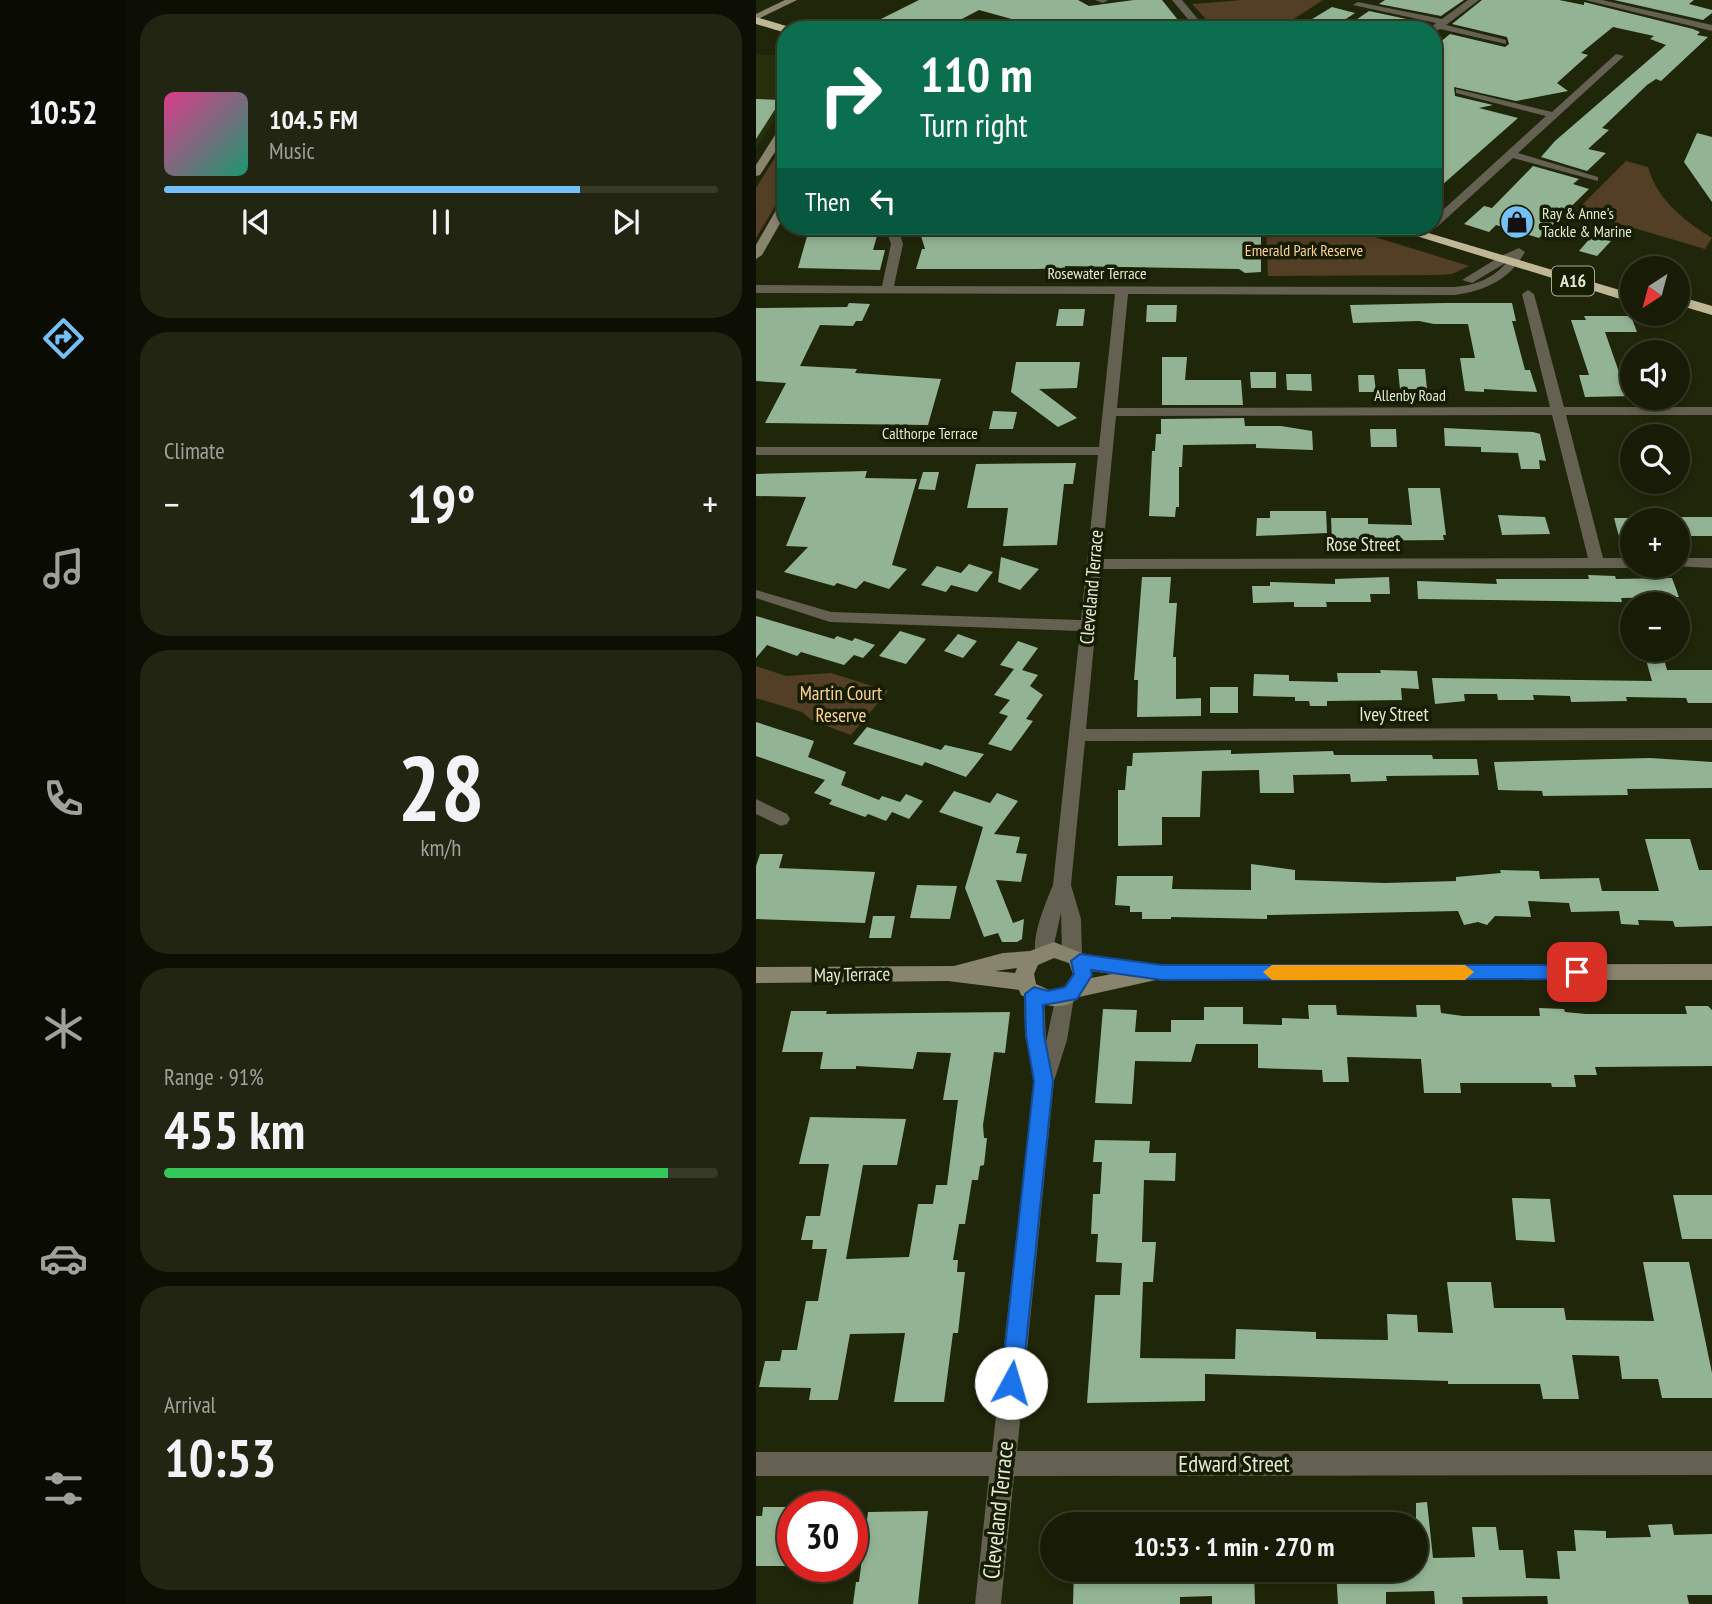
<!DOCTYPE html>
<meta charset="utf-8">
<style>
:root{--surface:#181c07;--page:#212511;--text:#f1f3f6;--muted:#9fa19b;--line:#363a28;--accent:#75c0f6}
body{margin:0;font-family:"PT Sans Narrow",sans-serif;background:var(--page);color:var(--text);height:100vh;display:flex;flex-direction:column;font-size:26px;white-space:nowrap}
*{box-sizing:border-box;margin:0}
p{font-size:23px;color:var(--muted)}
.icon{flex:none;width:38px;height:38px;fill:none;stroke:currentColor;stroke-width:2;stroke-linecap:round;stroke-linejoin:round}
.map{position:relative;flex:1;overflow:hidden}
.drawer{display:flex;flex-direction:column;gap:14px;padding:14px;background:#0d0f04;width:630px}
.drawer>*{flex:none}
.guide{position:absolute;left:21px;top:21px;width:665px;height:214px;border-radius:28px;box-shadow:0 4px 10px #0003,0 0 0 2px var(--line);background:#0b6e4f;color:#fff;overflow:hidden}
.needle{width:46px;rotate:216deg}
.tools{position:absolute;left:864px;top:256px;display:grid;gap:14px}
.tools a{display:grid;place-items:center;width:70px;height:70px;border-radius:50%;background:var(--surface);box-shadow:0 4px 10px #0003,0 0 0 2px var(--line);font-size:35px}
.speed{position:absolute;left:21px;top:1491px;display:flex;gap:14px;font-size:35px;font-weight:700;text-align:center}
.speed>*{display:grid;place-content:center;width:91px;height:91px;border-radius:50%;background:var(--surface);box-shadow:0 4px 10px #0003,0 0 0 2px var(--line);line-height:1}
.speed .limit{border:10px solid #d22;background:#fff;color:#111}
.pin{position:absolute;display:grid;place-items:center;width:60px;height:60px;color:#fff;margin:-30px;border-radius:14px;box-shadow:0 4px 10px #0006}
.me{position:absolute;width:77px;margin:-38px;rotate:6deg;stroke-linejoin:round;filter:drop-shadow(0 0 5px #0008)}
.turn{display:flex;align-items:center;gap:24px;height:147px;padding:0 28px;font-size:32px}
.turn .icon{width:91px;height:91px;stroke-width:2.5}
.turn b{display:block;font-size:49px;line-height:60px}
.then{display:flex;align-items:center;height:66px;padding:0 28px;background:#0003;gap:14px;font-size:26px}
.big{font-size:52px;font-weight:700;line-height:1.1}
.drawer .tile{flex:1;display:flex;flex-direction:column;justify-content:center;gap:10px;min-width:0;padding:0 24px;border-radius:28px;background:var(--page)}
.drawer .dial{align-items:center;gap:0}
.dial b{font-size:91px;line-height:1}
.song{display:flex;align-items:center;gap:21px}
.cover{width:84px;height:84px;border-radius:10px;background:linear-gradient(135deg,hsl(330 70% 55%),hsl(160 70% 35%))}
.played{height:7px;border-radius:4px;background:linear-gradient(90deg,var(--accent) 75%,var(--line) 75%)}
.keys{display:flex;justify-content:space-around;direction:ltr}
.heat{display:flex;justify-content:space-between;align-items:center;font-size:38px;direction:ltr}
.charge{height:10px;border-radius:5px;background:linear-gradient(90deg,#34c759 91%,var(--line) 0)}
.trip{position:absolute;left:284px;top:1512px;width:388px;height:70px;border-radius:35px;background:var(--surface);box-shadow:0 4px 10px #0003,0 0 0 2px var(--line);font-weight:700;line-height:70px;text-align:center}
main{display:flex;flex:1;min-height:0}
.tab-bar{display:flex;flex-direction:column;width:126px;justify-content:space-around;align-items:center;background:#0a0b03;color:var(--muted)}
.tab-bar .icon{width:49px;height:49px}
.tab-bar .current{color:var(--accent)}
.tab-bar b{font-size:32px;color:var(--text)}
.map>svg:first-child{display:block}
.built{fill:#27300a}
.green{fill:#533f25}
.building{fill:#93b494}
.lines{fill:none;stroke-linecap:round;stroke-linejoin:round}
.street{fill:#646153;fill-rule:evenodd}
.secondary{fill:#89846e;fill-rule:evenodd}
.highway{fill:#c0b895;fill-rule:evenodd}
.route{fill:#1a73e8;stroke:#114b97;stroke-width:2}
.slow{fill:#f59e0b}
.labels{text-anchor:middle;stroke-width:7;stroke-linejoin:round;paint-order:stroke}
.far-poi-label{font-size:16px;fill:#e3e9d7;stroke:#161d01;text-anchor:start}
.far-park-label{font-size:16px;fill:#fed197;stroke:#161d01}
.far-street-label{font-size:16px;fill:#e3e9d7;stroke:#161d01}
.shield{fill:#161d01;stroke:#a6ac97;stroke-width:2}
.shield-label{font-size:18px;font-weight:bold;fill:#e3e9d7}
.street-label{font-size:19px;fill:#e3e9d7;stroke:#161d01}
.park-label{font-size:19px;fill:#fed197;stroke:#161d01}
.near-street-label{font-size:23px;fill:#e3e9d7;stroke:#161d01}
</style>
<main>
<nav class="tab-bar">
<b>10:52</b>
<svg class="icon current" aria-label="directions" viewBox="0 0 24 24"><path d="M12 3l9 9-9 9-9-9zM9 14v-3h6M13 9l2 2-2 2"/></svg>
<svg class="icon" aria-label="music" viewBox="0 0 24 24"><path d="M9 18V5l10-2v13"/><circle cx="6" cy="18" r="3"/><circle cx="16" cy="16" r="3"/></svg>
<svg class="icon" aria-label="phone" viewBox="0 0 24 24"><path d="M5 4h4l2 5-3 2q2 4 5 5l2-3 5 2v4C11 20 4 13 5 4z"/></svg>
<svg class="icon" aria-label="climate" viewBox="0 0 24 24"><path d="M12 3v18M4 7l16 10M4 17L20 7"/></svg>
<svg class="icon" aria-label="car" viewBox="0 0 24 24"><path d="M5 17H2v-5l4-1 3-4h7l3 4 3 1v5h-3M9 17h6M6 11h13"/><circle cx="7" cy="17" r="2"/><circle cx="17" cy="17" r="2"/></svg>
<svg class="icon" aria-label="filters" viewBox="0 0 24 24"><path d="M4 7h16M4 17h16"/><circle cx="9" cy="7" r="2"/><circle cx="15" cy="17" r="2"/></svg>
</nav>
<section class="drawer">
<div class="tile">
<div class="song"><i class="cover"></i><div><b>104.5 FM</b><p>Music</p></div></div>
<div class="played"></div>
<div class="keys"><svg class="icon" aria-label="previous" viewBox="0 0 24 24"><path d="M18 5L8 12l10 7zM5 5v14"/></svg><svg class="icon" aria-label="pause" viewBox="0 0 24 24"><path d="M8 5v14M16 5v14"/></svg><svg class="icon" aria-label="next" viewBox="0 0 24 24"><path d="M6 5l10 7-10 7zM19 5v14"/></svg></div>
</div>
<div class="tile"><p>Climate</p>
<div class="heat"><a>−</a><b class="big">19°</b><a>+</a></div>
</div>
<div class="tile dial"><b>28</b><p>km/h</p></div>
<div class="tile"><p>Range · 91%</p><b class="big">455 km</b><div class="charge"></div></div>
<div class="tile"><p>Arrival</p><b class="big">10:53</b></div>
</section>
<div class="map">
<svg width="956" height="1604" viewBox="0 0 956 1604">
<rect width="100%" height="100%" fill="#202609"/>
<path class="built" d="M0,55H30V102L0,148Z"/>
<g class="green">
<path d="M487,0H567L521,30H460L436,4Z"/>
<path d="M30,140V188L0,238V188Z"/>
<path d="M870,161L892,167C901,200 929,221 956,238L949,249L820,211Z"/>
<path d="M510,226H583L713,266L696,274L680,275L512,276Z"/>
<path d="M0,666L30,676L75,673L132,691L95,735L57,721L46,712L0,698Z"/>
</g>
<g class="building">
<path d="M163,0H322L333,6L378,0H406L430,30H295L223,10L185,30H103Z"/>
<path d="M629,0H708L685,16L623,4Z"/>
<path d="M726,0H803L828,5V2L937,29L944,32L941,35L952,37L905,81L900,79L891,85L846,128L853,130L832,149L850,153L831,171L785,157L799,141L910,45L894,39L898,36L857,27L825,53L832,55L801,83L812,91L760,101L698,87L699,96L737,105L723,108L762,118L677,193V110L685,104L677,102V48L694,34L749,47L753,44L751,37L696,24Z"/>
<path d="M858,0H938L933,4L956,10V13L947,20Z"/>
<path d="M576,7L599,13L573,30H538Z"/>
<path d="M613,11L674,24L669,30H628L597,22Z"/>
<path d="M0,99L25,100L0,139Z"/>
<path d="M941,133L956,137V202L928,162Z"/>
<path d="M777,166L823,179L817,184L833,189L783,238L740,225L733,232L708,224L728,206L736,208Z"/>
<path d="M54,226H116L114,233L121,236L117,250H129L124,270L42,268Z"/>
<path d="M162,226H411L410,233L470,234V228H505V272L489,273L483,269L309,266V268L281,269H160L166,249H169Z"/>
<path d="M836,236L855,241L841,256L823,251Z"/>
<path d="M93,303L114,304L106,321H100L97,326L64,325L44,366L101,369L99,373L185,379L172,425L9,423L30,383L0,381V308L91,307Z"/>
<path d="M689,303H756L760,321H756L769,370H774L781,392L728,389V392L709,391L704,358H719L712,324H678L663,321L597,323L594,305Z"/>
<path d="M391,305H421L420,322H390Z"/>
<path d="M303,309H329L327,326H300Z"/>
<path d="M828,316H875L881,332H849L864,375H877V396L829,397L823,375H833L815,320H830Z"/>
<path d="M406,357H431L429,380H485L487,405H406Z"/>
<path d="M260,362H324L321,388L283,389L321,418L302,427L255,392Z"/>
<path d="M642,369H669L671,389H644Z"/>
<path d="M494,372H520V388H495Z"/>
<path d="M530,374H555L556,391L531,390Z"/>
<path d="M602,375H618L620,392H603Z"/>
<path d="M237,411L261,412L257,429H233Z"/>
<path d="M488,418L489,426H525L556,431L557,450L500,448V444L427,445L426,467H423V507H420L419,517L393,516L396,451H399L400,434H405V419Z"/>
<path d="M688,428L777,432L784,434L790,461L783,460L784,469H765L762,453L725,452V447L689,446Z"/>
<path d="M614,429H640L641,447H615Z"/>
<path d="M320,463L317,484H308L301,545L247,546L252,508H211L220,464Z"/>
<path d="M111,471L109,478L161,479L136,565L151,569L133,589L108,581L100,589L81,583L78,586L28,572L52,547L30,546L50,497L0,496V474Z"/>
<path d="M167,472H183L179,490L162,489Z"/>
<path d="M652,488H684L690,535H687L688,540L576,541L575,518H612V524L656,525Z"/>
<path d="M514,511H570L571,533L500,536L501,518H514Z"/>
<path d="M742,515L789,517L794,534L746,535Z"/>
<rect x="922" y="517" width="34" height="19"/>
<path d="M858,518H877V555H868Z"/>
<path d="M245,557L283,569L264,590L242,582Z"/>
<path d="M213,564L237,572L221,592L195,585L190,592L165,585L181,566L205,573Z"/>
<path d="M832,575L859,576L860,579L916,578L923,597L865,598L866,602L662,599L661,581L741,584L740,579H833Z"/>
<path d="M386,577H415L413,603H421L417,657H420V699L445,698V716L381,717L382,680H378Z"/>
<path d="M633,577L634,594H614L615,602H570L571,607H538V602L497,603L496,586H514V582L579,584V579Z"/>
<path d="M0,616L78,639L81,636L96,641L99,638L119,645L107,658L98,655L88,665L45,652L41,656L11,645L0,658Z"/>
<path d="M144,631L170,639L150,664L123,656Z"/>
<path d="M202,634L221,641L207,658L188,651Z"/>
<path d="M262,641L282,648L266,670L282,675L263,701L274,686L287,695L270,719L277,721L255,751L232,744L252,716L243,713L254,700L238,695L258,669L244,665Z"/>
<path d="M887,649H905L911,670H956V703H932L930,698L870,697L871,701L815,702L814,696L777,695L778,700H742L741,694H708L709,701L679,704L676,678L896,681Z"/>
<path d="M624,670L661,671L663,689L645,688L646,700L571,701V706H554L553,701H539V697L497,696L498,674L533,675V681L582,682L581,673H625Z"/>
<rect x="454" y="687" width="28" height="26"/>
<path d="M0,722L58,741L52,757L90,772L85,785L123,800L126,796L144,802L150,794L167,801L153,819L136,812L130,821L112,814L109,817L73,804L76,800L58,793L69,780L0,756Z"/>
<path d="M111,727L185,750L189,745L228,754L210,777L169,762L166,766L97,744Z"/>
<path d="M475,750V754L577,751L578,755H676L677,759H721L723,775L630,776L631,781L595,782L594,774L537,775L538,793H504L503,770L446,771L444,817H406V845L362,846V790H369L371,766H376L377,753Z"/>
<path d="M894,758L956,762V788L871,789L872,795L787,796L786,791L742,790L738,762Z"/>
<path d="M198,791L234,803L241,793L262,801L238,834L264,837L260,853L271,854L265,882L240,880L257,923L268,919L266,939L261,942H246L242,933L228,937L209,888L227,827L183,812Z"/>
<path d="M889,839H934L943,870H956V926L919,927L917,921L882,920L883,925L865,924L863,911L815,912L813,903L772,901L775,917L739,916L731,925L722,922L708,925L702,911L511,915V919L415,917V919H386V912H374V906L359,905L361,876H417L416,889L495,890V864L539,870V880L629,883L700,881V877L745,873L744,870L783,871L784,879L843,878L846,891H903Z"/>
<path d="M4,854H27L23,868L119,872L109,923L0,919V866Z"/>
<path d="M161,885L201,886L194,919L154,918Z"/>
<path d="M117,916H139L135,938H113Z"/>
<path d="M552,1005H580L581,1015L661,1017L660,1005H684L685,1013L707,1016H784L783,1008L808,1009L809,1012L830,1014H931L929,1006H952L956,1010V1066L839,1067L841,1075H818L820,1087H796L795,1083H704L705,1093H668L665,1059L591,1057L593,1082H567L566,1070L502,1068V1044H440L435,1062L379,1061L376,1104L339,1103L347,1009L381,1010L379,1032H415V1020H448V1007H487V1024L526,1025V1018L553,1019Z"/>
<path d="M35,1011H71L70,1014L254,1012L249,1053L238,1052L227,1125L228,1138H231L228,1165L224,1166L222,1180H216L209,1224H203L197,1260H202L201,1272H209L202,1333H197L188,1402H138L149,1333L94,1334L82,1400H53L55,1388L3,1387L9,1361H24L26,1350H41L50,1301H62L71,1249H56L57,1240H45L50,1216H64L73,1164H43L54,1117L150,1119L141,1165H107L90,1259L153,1257L162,1204H177L180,1185H191L202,1100H187L195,1053L161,1052L157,1069L100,1066V1069H64L67,1052H26Z"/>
<path d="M339,1140L394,1141L393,1153H420L419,1181L388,1180L386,1242H400L397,1282H387L384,1358L479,1359L480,1329L560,1332V1339L632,1340L631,1314L661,1315L662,1332L697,1333L691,1282H735L738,1308H808L810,1320L898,1321L887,1262H933L956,1373V1398H906L902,1379H866L863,1356L816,1355L823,1399H787L784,1384H692V1381L449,1374V1401L331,1403L339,1295H364L366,1263L340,1262L342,1234H335L337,1194H344L346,1162H337Z"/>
<path d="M917,1195H956V1239H926Z"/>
<path d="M756,1198L794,1199L799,1242L760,1240Z"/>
<path d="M671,1502L677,1558L719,1557L716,1527H740L743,1550H767L770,1578L804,1579L801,1551H820L818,1530L850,1531V1538L895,1537L892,1525L916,1524L918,1535L956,1534V1595H931L933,1604H792L791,1596L706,1597L707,1604H679L678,1591L630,1592V1604H582L580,1570H660V1503Z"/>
<path d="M7,1507H37V1538L32,1566H0V1516H6Z"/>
<path d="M172,1511L162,1604H97L100,1582H103L112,1512Z"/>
<path d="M318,1570H498L499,1604H456V1596L424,1597V1604H317Z"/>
</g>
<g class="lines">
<g class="street">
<path d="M339,0H352L347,3Z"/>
<path d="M416,0H426L451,30H441Z"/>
<path d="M712,0H723L690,25L750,40V44L684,29L677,33V30H672L680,23L597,5L602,2L686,19Z"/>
<path d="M829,0H846L956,25V31Z"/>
<path d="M860,54L868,56L762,153L842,177V181L757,158L681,227H673L677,226V219L790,116L700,93V89L796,112Z"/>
<path d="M129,226H141L147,244L138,286L699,287C719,285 737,279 751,262L716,283L706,280L745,256L763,248L769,252C753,280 731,290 699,295L372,294L361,408L794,407L766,294L772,290L778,294L808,407H956V415H810L847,558H877V565H883L877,568L345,569L330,729L956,728V740L329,741L315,885L325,919L326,954L323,960L316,962L309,960L306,954L305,913L295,958L288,960L281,958C273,941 290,902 297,885L324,631L74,622L0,598V590L75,612L325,620L342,455H0V447H343L359,294L0,293V285L126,286L135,244ZM796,415L832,558L346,559L360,416Z"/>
<path d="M922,558H956V568L917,566L922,565Z"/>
<path d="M0,799L31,814L34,819L31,824L25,826L0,814Z"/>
<path d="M278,986L285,988L288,994L290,1042L301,991L308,989L315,991L318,997L311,1040L298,1081L261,1451H956V1475L258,1476L245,1604H219L233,1476H0V1452H236L278,1080L269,1035L268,994L271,988Z"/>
</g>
<g class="secondary">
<path d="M29,0H41L0,20V14Z"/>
<path d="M30,123V135L4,175L0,176V165L26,124Z"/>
<path d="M30,200V213L6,255L0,259V245L24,203Z"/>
<path d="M298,942L328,954L406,965L956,964V980H400L323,997C306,1014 284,1004 265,995L263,990L192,981L0,983V967L198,966L247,953L274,951ZM298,958L313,963L317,974L308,987L293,990L280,984L278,974L282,965ZM261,968L259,973L239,971ZM335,971L356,974L335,978Z"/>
</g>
<g class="highway">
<path d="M0,17L37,28L38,30H30V33L0,24Z"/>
<path d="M628,226H649L877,294V303Z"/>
<path d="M922,296L956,306V315L922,305Z"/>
</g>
</g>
<path class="route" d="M324,954L406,965H821L830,972L821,979L406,980L335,970L336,975L321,999L287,1005L288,1035L297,1081L266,1383L263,1390L255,1393L248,1390L245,1383L278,1081L270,1035L269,994L278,987L292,991L309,987L318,974L315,961Z"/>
<path class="slow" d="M516,965H709L718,972L709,980H516L507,972Z"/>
<defs>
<g id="shop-disc" transform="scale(1.75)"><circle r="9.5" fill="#75c0f6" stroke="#161d01"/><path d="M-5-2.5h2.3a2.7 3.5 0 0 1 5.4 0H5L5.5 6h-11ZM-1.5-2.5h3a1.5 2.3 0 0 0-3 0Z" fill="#111"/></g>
</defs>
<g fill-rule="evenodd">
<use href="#shop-disc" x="761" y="222"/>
</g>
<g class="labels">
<g class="far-poi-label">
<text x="786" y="219">Ray &amp; Anne's<tspan x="786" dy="18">Tackle &amp; Marine</tspan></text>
</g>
<g class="far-park-label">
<text x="548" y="256">Emerald Park Reserve</text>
</g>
<g class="far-street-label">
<text x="341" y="279">Rosewater Terrace</text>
<text x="654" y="401">Allenby Road</text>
<text x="174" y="439">Calthorpe Terrace</text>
</g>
<rect class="shield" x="796" y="266.5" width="42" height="29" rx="5"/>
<g class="shield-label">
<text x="817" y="287">A16</text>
</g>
<g class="street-label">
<text x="607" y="551">Rose Street</text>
<text transform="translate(335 587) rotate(-85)" y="7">Cleveland Terrace</text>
<text x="638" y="721">Ivey Street</text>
<text transform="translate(96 974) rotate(-1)" y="7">May Terrace</text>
</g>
<g class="park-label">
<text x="85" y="700">Martin Court<tspan x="85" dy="22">Reserve</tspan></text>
</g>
<g class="near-street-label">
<text x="478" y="1472">Edward Street</text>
<text transform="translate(242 1510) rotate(-84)" y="8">Cleveland Terrace</text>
</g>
</g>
</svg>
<div class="tools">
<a><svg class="needle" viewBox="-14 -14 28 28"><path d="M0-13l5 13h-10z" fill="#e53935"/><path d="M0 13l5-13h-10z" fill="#9fa19b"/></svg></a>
<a><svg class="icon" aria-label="sound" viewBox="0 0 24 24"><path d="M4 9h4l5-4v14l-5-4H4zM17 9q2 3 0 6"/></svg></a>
<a><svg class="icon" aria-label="search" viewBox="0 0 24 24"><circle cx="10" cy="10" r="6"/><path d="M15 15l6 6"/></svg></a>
<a>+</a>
<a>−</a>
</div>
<div class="speed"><div class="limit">30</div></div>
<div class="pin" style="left:821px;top:972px;background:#d93025"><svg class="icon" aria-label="arrive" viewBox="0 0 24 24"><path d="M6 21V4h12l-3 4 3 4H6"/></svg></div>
<svg class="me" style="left:255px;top:1383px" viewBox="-20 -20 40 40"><circle r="19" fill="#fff"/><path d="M0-13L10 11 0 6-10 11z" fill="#1a73e8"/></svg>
<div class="trip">10:53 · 1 min · 270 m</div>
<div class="guide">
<div class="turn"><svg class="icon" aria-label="right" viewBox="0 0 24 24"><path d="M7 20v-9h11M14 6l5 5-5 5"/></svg><div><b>110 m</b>Turn right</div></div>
<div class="then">Then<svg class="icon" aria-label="left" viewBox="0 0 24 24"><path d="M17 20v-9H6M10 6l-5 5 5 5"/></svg></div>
</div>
</div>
</main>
